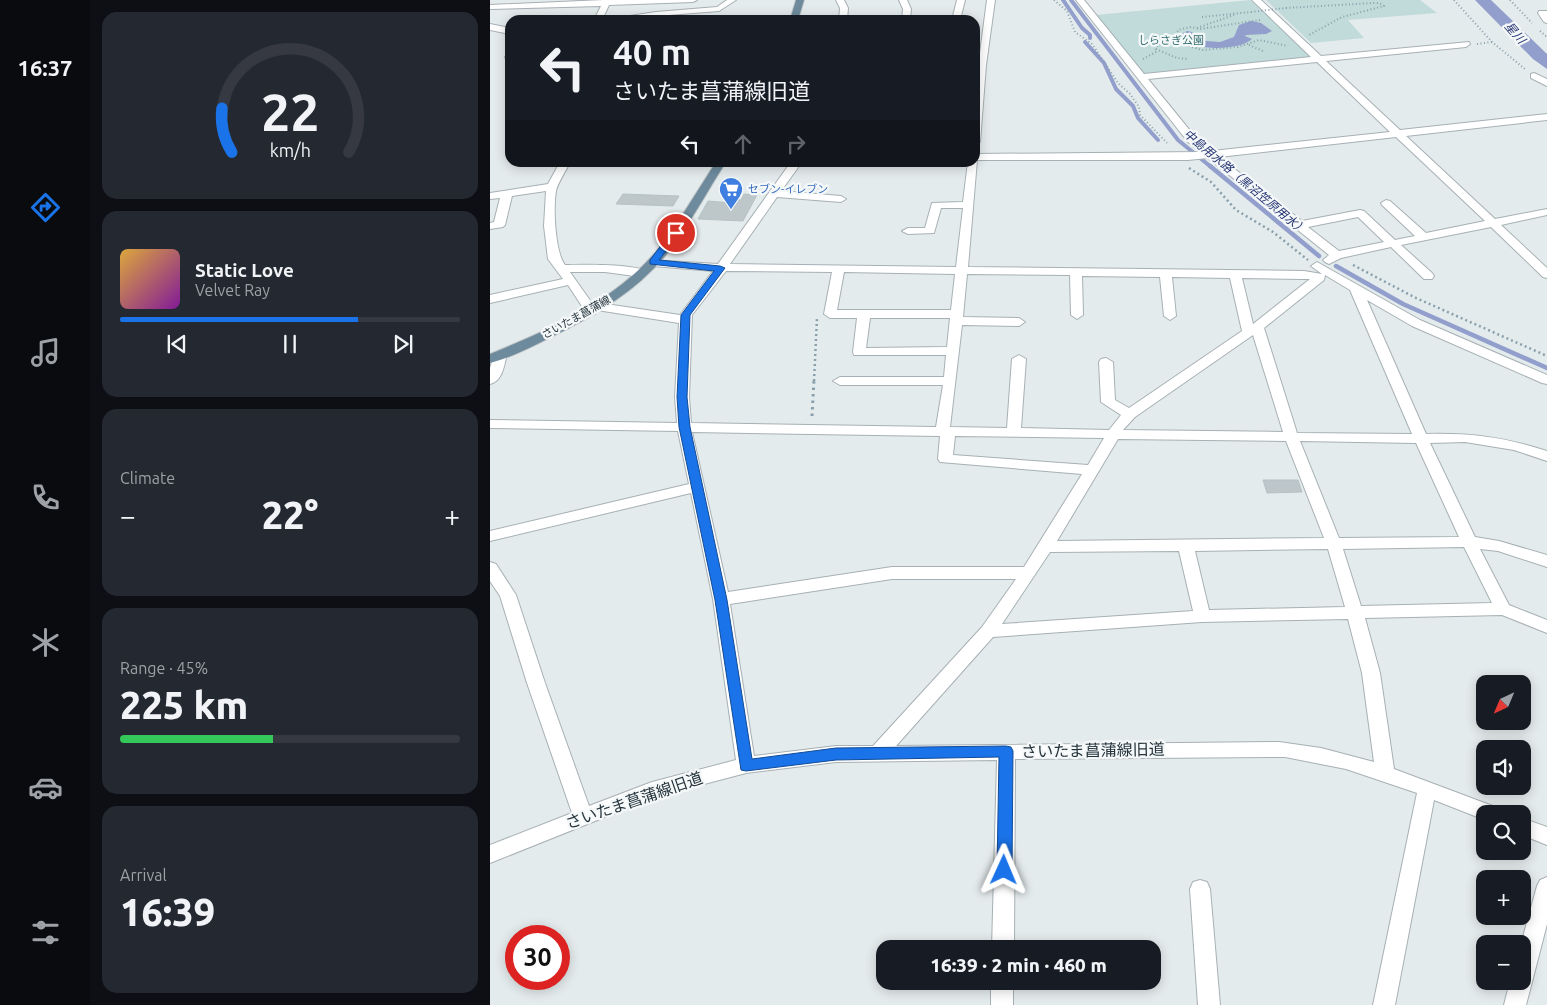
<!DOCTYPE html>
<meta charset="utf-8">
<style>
:root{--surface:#171b24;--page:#242831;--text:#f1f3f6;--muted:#9ea1a6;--line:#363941;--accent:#1a73e8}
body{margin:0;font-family:Ubuntu,"Noto Sans JP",sans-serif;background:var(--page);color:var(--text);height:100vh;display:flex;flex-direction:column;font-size:19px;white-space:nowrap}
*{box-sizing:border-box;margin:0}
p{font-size:16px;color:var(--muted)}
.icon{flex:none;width:28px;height:28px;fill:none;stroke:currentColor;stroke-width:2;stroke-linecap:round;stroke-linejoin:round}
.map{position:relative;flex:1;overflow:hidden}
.details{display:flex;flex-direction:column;gap:12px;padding:12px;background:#0d0f14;width:400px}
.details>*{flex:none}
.banner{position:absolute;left:15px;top:15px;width:475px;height:152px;border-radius:15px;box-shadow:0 2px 12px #0003;background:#171b24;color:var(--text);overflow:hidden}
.needle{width:32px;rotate:224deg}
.fabs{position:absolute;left:986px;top:675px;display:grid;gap:10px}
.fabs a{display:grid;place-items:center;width:55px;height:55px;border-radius:10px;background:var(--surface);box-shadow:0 2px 12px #0003;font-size:25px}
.speed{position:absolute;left:15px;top:925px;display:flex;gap:10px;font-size:25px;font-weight:700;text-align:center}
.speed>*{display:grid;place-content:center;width:65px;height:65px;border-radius:50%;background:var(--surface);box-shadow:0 2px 12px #0003;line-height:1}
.speed .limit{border:8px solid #d22;background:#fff;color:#111}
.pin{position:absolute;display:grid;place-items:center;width:42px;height:42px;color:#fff;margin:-21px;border:2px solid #fff;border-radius:50%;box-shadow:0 1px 5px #0007}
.me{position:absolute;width:55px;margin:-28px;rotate:1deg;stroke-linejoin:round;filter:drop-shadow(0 0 4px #0008)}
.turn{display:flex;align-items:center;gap:18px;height:105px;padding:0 25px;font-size:22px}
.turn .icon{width:65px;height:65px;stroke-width:2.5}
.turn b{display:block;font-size:35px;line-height:42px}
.lanes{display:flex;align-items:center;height:48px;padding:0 25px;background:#0003;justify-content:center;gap:25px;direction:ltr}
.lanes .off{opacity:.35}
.big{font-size:38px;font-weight:800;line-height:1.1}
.details .card{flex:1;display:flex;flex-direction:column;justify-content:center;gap:8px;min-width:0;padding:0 18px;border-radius:15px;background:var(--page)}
.details .dial{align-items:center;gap:0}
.dial svg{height:130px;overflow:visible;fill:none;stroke:var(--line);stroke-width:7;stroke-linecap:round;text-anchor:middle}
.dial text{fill:var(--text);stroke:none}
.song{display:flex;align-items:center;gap:15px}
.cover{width:60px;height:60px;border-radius:8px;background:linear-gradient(135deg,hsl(40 70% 55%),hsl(290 70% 35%))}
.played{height:5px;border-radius:2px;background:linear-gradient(90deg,var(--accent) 70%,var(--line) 70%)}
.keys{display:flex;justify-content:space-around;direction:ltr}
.heat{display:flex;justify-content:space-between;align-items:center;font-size:28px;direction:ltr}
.charge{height:8px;border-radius:4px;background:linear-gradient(90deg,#34c759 45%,var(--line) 0)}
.trip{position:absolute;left:386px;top:940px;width:285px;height:50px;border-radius:15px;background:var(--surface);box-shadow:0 2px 12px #0003;font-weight:800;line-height:50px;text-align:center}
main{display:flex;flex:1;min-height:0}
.tab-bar{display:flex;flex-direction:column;width:90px;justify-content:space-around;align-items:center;background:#090b0e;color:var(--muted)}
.tab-bar .icon{width:35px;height:35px}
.tab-bar .on{color:var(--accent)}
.tab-bar b{font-size:22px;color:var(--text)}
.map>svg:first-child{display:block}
.green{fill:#c0dbd9}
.water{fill:#929ecb}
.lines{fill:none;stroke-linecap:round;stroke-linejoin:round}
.stream-far1{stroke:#929ecb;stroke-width:4}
.stream{stroke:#929ecb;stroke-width:4.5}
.building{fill:#bdc7ca;stroke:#b7c2c5}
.minor-casing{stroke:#a7b0b4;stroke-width:2}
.major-casing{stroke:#c2c6c8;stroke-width:2}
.path-far2{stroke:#88a0ad;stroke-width:2;stroke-dasharray:1 2.5;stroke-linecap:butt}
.path-far1{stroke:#88a0ad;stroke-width:2.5;stroke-dasharray:2 3;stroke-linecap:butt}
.path{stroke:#88a0ad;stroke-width:3;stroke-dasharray:2.5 4;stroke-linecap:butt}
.minor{fill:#fff;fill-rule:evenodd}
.major{fill:#6e8b9d;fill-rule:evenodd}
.path-bridge{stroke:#88a0ad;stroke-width:2;stroke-dasharray:1 2.5;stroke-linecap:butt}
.route{fill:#1a73e8;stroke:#114b97}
.labels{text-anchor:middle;stroke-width:4.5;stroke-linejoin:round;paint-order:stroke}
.far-park-label{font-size:11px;fill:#346d6f;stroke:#f5f8f9}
.far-shop-label{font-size:11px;fill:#366cbe;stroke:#f5f8f9;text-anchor:start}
.far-street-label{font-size:11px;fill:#25343c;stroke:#f5f8f9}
.far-water-label{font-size:12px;font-style:italic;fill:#253472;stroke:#f5f8f9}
.near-street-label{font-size:16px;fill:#25343c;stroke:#f5f8f9}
</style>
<main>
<nav class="tab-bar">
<b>16:37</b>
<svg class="icon on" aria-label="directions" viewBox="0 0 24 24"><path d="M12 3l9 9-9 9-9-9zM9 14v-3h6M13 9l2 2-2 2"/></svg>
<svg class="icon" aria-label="music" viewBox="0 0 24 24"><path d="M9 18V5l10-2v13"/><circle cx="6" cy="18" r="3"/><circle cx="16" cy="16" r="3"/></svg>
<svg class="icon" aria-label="phone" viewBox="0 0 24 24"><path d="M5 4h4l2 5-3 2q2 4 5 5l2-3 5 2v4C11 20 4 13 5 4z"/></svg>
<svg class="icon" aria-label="climate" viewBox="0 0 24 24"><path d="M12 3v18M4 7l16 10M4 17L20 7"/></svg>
<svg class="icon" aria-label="car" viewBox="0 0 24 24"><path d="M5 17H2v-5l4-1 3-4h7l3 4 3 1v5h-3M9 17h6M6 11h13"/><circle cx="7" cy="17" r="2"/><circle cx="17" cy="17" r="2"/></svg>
<svg class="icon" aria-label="filters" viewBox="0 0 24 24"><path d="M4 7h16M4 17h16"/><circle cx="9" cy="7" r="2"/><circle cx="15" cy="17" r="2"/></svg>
</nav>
<section class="details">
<div class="card dial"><svg viewBox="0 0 100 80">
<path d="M14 69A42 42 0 1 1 86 69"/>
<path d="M14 69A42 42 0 0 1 8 42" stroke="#1a73e8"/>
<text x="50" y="56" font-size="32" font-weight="700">22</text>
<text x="50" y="72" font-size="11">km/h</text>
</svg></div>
<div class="card">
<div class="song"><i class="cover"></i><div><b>Static Love</b><p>Velvet Ray</p></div></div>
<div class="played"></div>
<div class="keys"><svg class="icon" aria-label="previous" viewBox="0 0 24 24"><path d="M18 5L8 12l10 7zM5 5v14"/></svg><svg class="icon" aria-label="pause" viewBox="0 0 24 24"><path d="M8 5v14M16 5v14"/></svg><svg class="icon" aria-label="next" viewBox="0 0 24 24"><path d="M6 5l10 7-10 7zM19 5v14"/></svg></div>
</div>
<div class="card"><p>Climate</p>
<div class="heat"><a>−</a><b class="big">22°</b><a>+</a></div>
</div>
<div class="card"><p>Range · 45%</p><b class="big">225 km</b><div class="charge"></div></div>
<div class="card"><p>Arrival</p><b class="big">16:39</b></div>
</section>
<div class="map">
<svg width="1057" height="1005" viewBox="0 0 1057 1005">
<rect width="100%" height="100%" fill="#e4ebec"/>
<g class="green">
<path d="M760,0L822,57L656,75L653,74L606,15Z"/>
<path d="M776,0H930L947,13L858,20L874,38L821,43Z"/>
</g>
<g class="water">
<path d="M985,0H1001L1057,54V69L1043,59Z"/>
<path d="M761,21L771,23L782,31L776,34L756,35L755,36L762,39C750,51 701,51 690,38L691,34L697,31L702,32L706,38L716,41L730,42L744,37L749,25Z"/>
</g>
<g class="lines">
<g class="stream-far1">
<path d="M573,0L592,28L600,35V38"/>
<path d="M581,0L688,140L721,167"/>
<path d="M595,42L614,63L626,89L643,106L648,118L668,140"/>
</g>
<g class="stream">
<path d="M720,166L829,256"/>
<path d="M846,266L913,304L1057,368"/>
</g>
</g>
<g class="building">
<path d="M133,194L189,196L183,206L126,204Z"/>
<path d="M254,194L267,195L253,221L208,219L218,201L242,203L244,199L251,200Z"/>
<path d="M773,480H808L812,492L777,493Z"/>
</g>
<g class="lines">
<g class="minor-casing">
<g id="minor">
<path d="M114,0H207L203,2L119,5L112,20H104L111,6L0,9V5Z"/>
<path d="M237,0H246L229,11L166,16L147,20H129L133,17L166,12L227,7Z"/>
<path d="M346,0H354L358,8L357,20H349L350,8Z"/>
<path d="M409,0H417L421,9L420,20H412L413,9Z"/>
<path d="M467,0H475L470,20H462Z"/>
<path d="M497,0H505L496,65L490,142L485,145V91Z"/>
<path d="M586,0H594L654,74L821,57L762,0H771L831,56L979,42L980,44L976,47L836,61L910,130L1057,114V120L916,136L1005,219L1057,209V215L1011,225L1057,268V278L1053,277L1001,227L911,245L942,273L944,276L942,279H934L901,247L851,258L839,264L835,262L833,260L839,255L718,158L698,160H487L478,267L814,271L832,274L821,266L827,262L930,320L1057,375V384L1052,383L922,326L877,300L936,434C981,433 1014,437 1057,451V461L1024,450L975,442L940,443L985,537L1009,541L1057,555V567L1008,551L990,549L1019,605L1057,620V633L1012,615L875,618L890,673L904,769L1008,808L1011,814H995V820L944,800L905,1005H883L927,793L856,769L795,757L525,759L524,949H502L507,760L346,762L256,773L165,797L0,863V845L82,813L37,683L10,596L0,581V562L6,564L26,595L55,683L99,806L162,782L246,760L223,599L201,493L0,541V531L199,484L188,431L0,428V420L187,423L185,397L189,323L107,310L105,314H97L78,285L0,303V295L73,279L58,259L54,226L56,191L22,196L15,225L13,227L0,229V223L4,222L10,198L0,199V193L58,184L70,162H80C76,171 68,182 66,191C63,208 65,252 75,265C91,265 148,263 158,273L152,277L115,272H80L104,306L109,303L190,315L223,271L163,266L159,264L157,262L159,260L228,264L301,162H312L291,191L351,196L356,199L351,202L287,197L240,264L466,267L473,208H451L444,233L418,234L412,231L418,228H435L442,203L473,202L478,162H485V154L711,152L698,142ZM827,62L900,132L722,151L706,138L658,79ZM906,137L995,221L936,233L900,201L896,200L891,203L892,205L925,236L905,240L874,211L870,210L812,221L729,157ZM868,217L894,242L849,251L818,227ZM236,271L342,272L334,314L340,318H367L363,352L364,355H456L454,377H350L343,381L350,385H453L446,427L201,423L199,397L202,315ZM354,272L465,274L461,310H347ZM477,274L580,275L581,315L587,319L593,315L592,276L670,277L674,316L680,320L686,316L682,277L740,278L752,331L639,408L625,400L623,362L616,358L611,359L609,362L611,402L631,415L619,430L531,428L536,359L529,355L522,359L517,428L460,427L472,325L529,326L535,322L529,318L473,317ZM835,275L860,290L922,434L807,433L774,328L834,280ZM752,278L814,279H820L763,324ZM380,318H460L457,347L376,348ZM763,335L793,432L633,430L645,417ZM202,432L450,436L448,459L450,462L592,474L534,567H402L238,592ZM465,436L614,438L598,465L463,455ZM628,439L796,441L834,538L567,541ZM810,441L926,443L969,537L849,538ZM974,547L1002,603L871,606L853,549ZM838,549L855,607L719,610L705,551ZM689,551L703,611L512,624L560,552ZM402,579H526L492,627L383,746H346L264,756L240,604ZM858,619L872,673L884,762L831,748L789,742L406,746L503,637L712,622Z"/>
<path d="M1049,11H1057V23L1054,22L1048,13Z"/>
<path d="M0,24L20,28V34L0,30Z"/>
<path d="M19,54L20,60L16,59L15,57Z"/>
<path d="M1044,73L1057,79V86L1041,78V74Z"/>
<path d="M11,350L17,354C14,365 13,381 0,384V368L5,354Z"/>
<path d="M1032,818L1057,827V845L1032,835Z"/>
<path d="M1057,877V924L1036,1005H1014L1020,981H1032V944H1031L1047,886L1050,880Z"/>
<path d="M710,880L717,882L720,889L730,1005H708L700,889L703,882Z"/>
<rect x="501" y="981" width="22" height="24"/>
</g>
</g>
<g class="major-casing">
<g id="major">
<path d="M306,0H314L308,20H300Z"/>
<path d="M226,162H236C216,193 199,226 176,255C145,292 103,317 59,338C41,347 20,358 0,363V354C61,329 126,301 169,248C190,221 207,191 226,162Z"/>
</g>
</g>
<g class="path-far2">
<path d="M564,0L577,11L585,32L602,44L628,83L640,94L649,107L650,115L677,143"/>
<path d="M964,0L1002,42L1035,69"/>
<path d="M1020,0L1042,23"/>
<path d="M796,8L883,3H889L894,6L852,17L819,35"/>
<path d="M712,17L761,12"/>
<path d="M770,20L710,29L701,27L688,30L685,39L690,43L712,50L748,47L769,40L798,46"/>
<path d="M707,28L744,15"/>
<path d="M1050,31L1057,37"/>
<path d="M687,41L668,44L666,49L687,58L699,59"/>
<path d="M987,44L1002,42"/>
<path d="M759,45L775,52"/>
<path d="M653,59L668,51"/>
</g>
<g class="path-far1">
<path d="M699,168L721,182L746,210L783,232L818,260"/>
<path d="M863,265L926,298L1057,356"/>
<path d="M324,381L327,318"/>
</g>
<path class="path" d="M322,416L324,380"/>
<use href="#minor" class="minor"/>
<use href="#major" class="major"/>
<path class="path-bridge" d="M761,12L796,8"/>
</g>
<path class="route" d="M182,231L190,233L169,260L230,266L235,268L200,315L197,397L200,427L237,600L262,759L346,748L516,746L521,747L523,751L522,870L520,875L514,877L509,875L507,870L509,757L346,760L256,771L251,770L225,600L189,427L187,397L191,315L224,271L160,264V260Z"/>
<defs>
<g id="supermarket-pin" transform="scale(1.25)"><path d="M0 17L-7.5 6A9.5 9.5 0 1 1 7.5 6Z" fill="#3f7fe0" stroke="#f5f8f9"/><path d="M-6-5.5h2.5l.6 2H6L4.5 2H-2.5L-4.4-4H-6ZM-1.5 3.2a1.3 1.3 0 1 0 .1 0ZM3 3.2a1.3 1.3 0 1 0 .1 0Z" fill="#fff"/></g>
</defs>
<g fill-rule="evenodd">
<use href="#supermarket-pin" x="241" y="189"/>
</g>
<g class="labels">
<g class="far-park-label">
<text x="681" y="44">しらさぎ公園</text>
</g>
<g class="far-shop-label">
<text x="258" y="193">セブン-イレブン</text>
</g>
<g class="far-street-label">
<text transform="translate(86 317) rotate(-29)" y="4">さいたま菖蒲線</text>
</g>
<g class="far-water-label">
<text transform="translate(1025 33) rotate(49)" y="4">星川</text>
<text transform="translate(755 182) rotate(40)" y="4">中島用水路（黒沼笠原用水）</text>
</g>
<g class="near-street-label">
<text transform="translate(603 750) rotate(-1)" y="6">さいたま菖蒲線旧道</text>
<text transform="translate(144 800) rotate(-19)" y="6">さいたま菖蒲線旧道</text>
</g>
</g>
</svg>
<div class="fabs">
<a><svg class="needle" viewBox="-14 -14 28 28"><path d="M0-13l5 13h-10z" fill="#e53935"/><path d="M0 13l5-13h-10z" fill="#9ea1a6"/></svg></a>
<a><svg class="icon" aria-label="sound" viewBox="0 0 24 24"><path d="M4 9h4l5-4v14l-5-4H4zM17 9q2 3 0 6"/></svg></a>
<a><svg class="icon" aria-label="search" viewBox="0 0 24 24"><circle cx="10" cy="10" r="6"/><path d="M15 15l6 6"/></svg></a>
<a>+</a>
<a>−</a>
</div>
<div class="speed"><div class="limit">30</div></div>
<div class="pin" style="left:186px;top:233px;background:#d93025"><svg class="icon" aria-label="arrive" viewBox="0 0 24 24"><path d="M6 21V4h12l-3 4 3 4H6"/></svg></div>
<svg class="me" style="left:514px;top:870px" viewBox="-20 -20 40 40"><path d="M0-17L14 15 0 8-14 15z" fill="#1a73e8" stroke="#fff" stroke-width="4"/></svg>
<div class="trip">16:39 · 2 min · 460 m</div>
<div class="banner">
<div class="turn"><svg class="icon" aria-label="left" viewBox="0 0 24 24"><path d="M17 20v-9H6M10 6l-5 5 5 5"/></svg><div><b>40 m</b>さいたま菖蒲線旧道</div></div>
<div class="lanes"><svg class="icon" aria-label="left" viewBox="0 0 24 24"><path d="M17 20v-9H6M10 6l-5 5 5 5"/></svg><svg class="icon off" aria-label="ahead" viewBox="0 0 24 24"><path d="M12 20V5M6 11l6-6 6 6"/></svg><svg class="icon off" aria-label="right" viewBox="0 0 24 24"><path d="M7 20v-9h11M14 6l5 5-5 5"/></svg></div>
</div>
</div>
</main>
